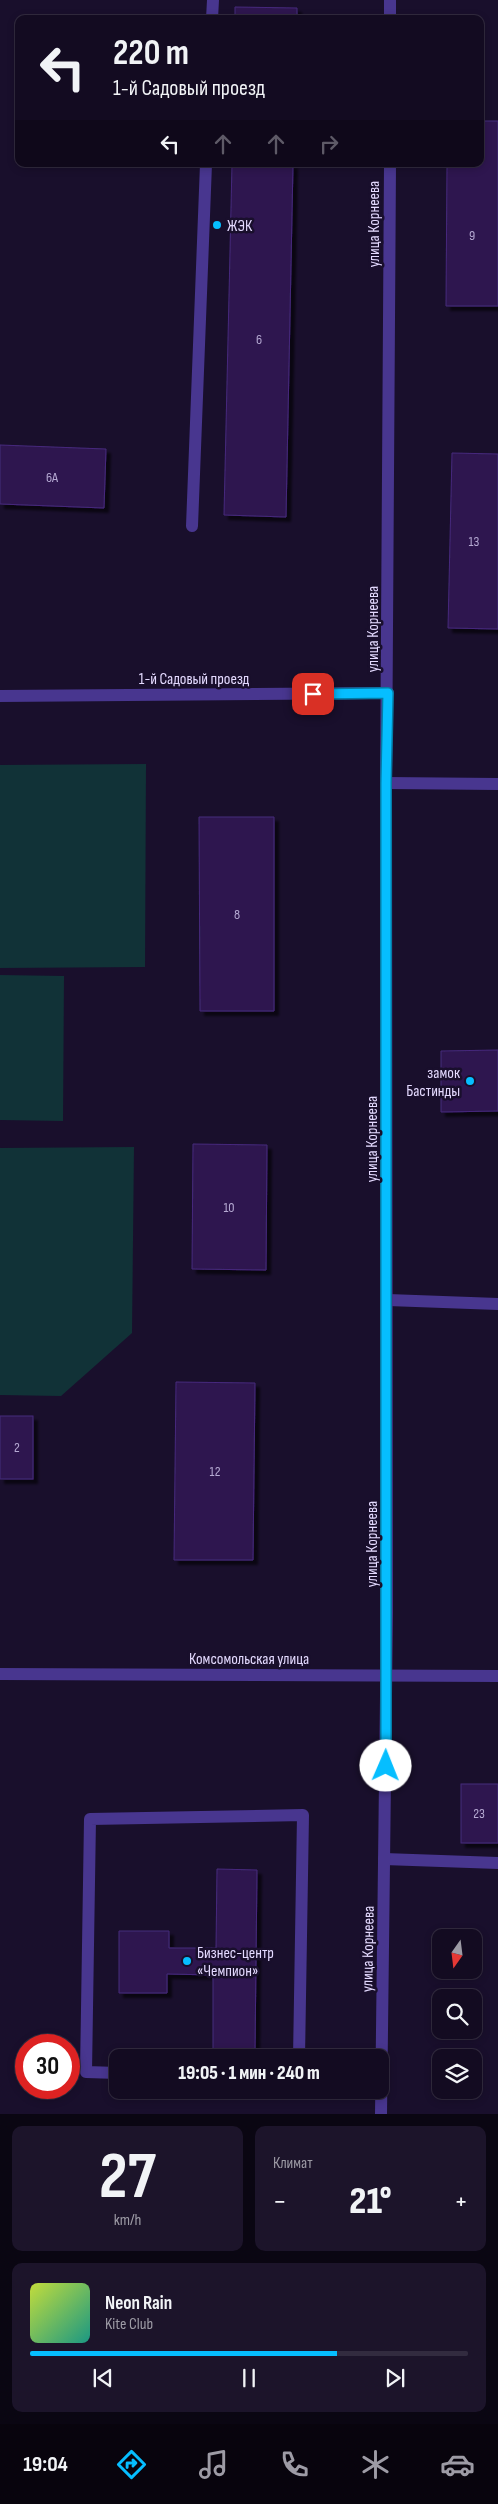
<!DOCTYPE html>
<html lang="ru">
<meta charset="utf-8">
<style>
:root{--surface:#130b21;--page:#1c142a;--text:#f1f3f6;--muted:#9d9ba5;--line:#322b3f;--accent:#06beff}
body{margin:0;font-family:"Sofia Sans Condensed",sans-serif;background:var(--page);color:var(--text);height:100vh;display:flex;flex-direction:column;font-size:19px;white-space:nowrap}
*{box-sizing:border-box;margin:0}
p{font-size:16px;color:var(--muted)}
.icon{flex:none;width:28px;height:28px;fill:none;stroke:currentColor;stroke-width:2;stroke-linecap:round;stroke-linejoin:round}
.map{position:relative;height:2114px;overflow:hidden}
.drawer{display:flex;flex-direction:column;gap:12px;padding:12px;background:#0a0612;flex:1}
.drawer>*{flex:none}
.top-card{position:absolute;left:15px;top:15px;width:469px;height:152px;border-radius:10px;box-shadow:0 2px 8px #0003,0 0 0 1px var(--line);background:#130b21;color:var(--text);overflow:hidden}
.needle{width:32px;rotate:194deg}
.tools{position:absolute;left:432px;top:1929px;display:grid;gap:10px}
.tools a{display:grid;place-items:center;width:50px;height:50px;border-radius:10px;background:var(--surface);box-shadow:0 2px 8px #0003,0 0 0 1px var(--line);font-size:25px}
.speed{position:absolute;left:15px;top:2034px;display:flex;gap:10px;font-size:25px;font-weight:700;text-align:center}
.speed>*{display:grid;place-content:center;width:65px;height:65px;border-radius:50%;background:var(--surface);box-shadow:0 2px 8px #0003,0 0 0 1px var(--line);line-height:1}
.speed .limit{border:8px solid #d22;background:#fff;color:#111}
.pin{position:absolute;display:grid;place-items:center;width:42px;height:42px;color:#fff;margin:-21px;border-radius:10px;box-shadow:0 2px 8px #0006}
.me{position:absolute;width:55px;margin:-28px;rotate:1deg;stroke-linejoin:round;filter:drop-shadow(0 0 4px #0008)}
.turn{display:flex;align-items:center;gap:18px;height:105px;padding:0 15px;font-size:22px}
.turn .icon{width:65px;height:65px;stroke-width:2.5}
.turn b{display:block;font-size:35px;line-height:42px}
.lanes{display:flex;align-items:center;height:48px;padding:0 15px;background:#0003;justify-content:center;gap:25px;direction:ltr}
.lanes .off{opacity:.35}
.big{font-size:38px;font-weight:800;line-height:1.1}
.drawer .widget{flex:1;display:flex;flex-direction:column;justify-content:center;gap:8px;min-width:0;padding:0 18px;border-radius:10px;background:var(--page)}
.drawer .dial{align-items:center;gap:0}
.dial b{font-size:65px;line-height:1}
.song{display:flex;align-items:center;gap:15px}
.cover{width:60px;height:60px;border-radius:8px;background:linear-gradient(135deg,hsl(70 70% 55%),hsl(170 70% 35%))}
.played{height:5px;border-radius:2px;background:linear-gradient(90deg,var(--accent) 70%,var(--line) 70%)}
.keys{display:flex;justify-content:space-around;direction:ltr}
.heat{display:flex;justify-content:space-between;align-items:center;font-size:28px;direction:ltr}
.drawer .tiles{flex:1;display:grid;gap:12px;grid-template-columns:1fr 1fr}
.widget:last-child{grid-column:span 2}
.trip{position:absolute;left:109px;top:2049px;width:280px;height:50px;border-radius:10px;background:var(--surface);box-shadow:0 2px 8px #0003,0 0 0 1px var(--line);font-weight:800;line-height:50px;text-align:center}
.tab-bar{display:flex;height:80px;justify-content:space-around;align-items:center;background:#08040d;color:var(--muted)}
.tab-bar .icon{width:35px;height:35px}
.tab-bar .current{color:var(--accent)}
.tab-bar b{font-size:22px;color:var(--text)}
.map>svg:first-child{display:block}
.green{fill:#113237}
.building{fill:#2d194f;stroke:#47297d;filter:url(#shadow)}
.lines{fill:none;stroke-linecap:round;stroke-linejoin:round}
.service{stroke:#48368f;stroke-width:12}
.minor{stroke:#48368f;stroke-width:12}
.tertiary{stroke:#48368f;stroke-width:12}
.route-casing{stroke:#047ca6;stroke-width:12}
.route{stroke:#06beff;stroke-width:9}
.poi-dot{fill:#06beff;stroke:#190f2c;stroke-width:2}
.labels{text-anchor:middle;stroke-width:5;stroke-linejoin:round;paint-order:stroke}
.number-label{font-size:14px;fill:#b6aad3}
.street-label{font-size:16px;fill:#e4daff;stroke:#190f2c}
.poi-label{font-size:16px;fill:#e4daff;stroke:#190f2c;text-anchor:start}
</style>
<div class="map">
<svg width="498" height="2114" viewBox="0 0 498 2114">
<defs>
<filter id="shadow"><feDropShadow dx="4.5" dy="4.5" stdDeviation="1" flood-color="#0009"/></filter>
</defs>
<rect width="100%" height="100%" fill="#190f2c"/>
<g class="green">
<path d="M146,764L145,967L0,968V765Z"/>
<path d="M0,975L64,976L63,1121L0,1120Z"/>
<path d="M134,1147L132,1333L61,1396L0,1395V1148Z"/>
</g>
<g class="building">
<path d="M235,7L297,8V19H235Z"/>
<path d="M480,121H498V306H446L447,164H480Z"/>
<path d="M232,164H293L286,517L224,515Z"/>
<path d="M0,445L106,449L104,508L0,504Z"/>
<path d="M452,453L498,454V629L448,628Z"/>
<path d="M199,817H274V1011H200Z"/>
<path d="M498,1050V1111L441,1112V1051Z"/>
<path d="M193,1144L267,1145L266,1270L192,1269Z"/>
<path d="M176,1382L255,1383L253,1560H174Z"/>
<rect x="0" y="1416" width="33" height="63"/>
<rect x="461" y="1784" width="37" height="59"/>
<path d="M217,1869L257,1870L255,2051L213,2050V1975L167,1974V1993H119V1931H169V1948H216Z"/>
</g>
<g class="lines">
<g class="service">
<path d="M212,19L213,0"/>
<path d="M192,526L206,164"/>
<path d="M386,783L498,784"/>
<path d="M388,1300L498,1304"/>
<path d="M384,1859L498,1863"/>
<path d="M118,2073L86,2072L90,1819L303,1815L299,2058"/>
</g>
<g class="minor">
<path d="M390,19V0"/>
<path d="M0,696L388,693"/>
<path d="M381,2114L387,1612L386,783L390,164"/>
</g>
<path class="tertiary" d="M0,1674L498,1676"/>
</g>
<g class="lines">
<g class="route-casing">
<path id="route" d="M313,694L388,693L386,783V1766"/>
</g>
<use href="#route" class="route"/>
</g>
<g class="poi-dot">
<circle cx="217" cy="225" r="5"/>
<circle cx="470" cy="1081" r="5"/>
<circle cx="187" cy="1961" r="5"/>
</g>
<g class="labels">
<g class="number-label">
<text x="472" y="240">9</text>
<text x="259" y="344">6</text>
<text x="52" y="482">6А</text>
<text x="474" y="546">13</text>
<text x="237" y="919">8</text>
<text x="229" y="1212">10</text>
<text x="17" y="1452">2</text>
<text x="215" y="1476">12</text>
<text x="479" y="1818">23</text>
</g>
<g class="street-label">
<text transform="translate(373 224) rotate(-90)" y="6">улица Корнеева</text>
<text transform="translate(372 629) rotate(-90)" y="6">улица Корнеева</text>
<text x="194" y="684">1-й Садовый проезд</text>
<text transform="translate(371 1139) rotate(-90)" y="6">улица Корнеева</text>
<text transform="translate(371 1544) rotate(-90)" y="6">улица Корнеева</text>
<text x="249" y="1664">Комсомольская улица</text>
<text transform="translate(367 1949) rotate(-89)" y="6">улица Корнеева</text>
</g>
<g class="poi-label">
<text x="227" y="231">ЖЭК</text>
<text x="460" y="1078" text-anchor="end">замок<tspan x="460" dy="18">Бастинды</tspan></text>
<text x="197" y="1958">Бизнес-центр<tspan x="197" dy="18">«Чемпион»</tspan></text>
</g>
</g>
</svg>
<div class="tools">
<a><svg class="needle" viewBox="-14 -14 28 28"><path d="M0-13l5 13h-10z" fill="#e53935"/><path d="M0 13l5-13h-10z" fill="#9d9ba5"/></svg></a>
<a><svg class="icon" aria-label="search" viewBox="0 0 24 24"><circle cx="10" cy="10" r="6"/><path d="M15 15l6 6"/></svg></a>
<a><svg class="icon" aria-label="layers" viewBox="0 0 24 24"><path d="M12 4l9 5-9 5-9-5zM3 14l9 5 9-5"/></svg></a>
</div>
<div class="speed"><div class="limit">30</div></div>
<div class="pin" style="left:313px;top:694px;background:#d93025"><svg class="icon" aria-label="arrive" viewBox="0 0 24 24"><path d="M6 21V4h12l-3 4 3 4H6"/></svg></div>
<svg class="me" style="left:386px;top:1766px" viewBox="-20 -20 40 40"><circle r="19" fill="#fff"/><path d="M0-13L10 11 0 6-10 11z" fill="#06beff"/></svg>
<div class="trip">19:05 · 1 мин · 240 m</div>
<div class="top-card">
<div class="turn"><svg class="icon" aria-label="left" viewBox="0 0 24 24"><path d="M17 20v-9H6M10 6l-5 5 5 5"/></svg><div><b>220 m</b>1-й Садовый проезд</div></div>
<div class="lanes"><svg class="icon" aria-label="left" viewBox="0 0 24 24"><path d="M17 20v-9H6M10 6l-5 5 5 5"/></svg><svg class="icon off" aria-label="ahead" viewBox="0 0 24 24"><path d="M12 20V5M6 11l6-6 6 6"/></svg><svg class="icon off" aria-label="ahead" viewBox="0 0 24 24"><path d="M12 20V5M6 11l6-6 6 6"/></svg><svg class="icon off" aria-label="right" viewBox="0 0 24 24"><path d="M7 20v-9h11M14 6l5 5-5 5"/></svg></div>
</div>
</div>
<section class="drawer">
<div class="tiles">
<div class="widget dial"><b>27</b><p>km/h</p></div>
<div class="widget"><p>Климат</p>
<div class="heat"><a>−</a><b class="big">21°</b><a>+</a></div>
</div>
<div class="widget">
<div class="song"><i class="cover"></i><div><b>Neon Rain</b><p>Kite Club</p></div></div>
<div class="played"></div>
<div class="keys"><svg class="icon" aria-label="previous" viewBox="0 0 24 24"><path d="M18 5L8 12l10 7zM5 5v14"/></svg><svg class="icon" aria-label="pause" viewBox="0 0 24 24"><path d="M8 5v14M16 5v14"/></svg><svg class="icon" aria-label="next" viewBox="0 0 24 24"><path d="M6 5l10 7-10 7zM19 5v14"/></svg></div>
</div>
</div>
</section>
<nav class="tab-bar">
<b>19:04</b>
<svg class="icon current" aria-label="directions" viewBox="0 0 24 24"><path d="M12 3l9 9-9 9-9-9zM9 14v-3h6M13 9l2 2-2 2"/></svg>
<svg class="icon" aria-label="music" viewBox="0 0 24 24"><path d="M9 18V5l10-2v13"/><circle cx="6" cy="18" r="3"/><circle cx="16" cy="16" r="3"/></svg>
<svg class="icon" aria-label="phone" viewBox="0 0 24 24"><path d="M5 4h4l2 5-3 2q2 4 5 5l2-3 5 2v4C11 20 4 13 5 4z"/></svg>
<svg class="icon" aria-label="climate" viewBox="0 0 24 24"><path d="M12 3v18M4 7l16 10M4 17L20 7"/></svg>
<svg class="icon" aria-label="car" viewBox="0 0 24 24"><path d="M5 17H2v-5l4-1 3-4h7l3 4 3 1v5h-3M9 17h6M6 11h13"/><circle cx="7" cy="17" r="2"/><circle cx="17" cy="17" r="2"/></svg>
</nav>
